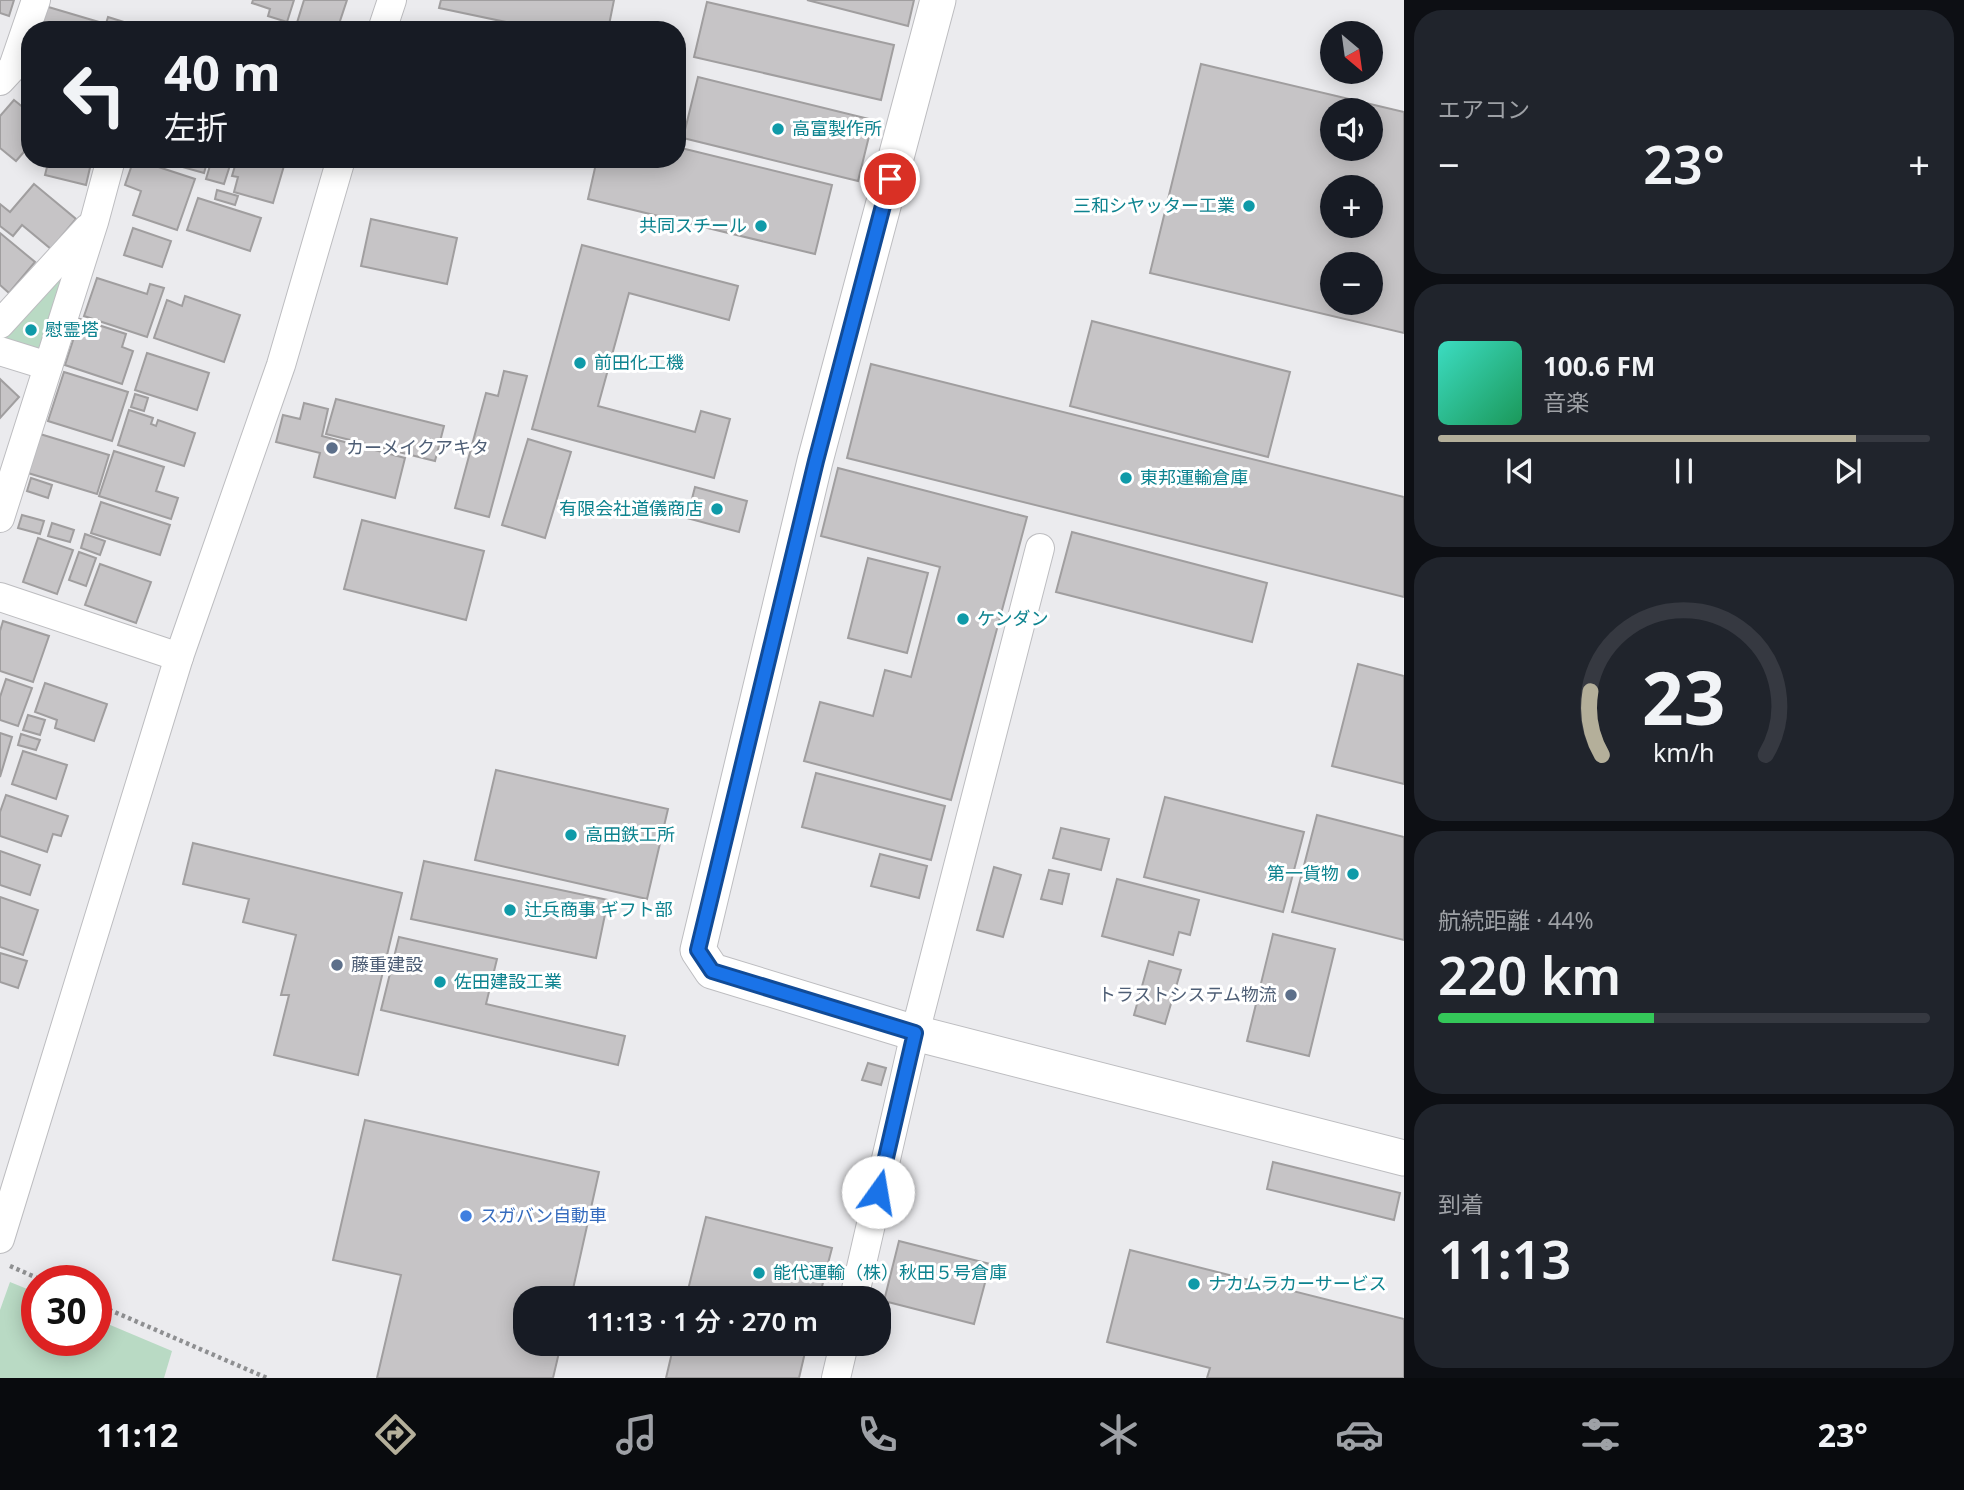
<!DOCTYPE html>
<html lang="ja">
<meta charset="utf-8">
<style>
:root{--surface:#171b24;--page:#20242c;--text:#f1f3f6;--muted:#9ea1a6;--line:#363941;--accent:#b4af9a}
body{margin:0;font-family:"Noto Sans","Noto Sans JP",sans-serif;background:var(--page);color:var(--text);height:100vh;display:flex;flex-direction:column;font-size:26px;white-space:nowrap}
*{box-sizing:border-box;margin:0}
p{font-size:23px;color:var(--muted)}
.icon{flex:none;width:38px;height:38px;fill:none;stroke:currentColor;stroke-width:2;stroke-linecap:round;stroke-linejoin:round}
.map{position:relative;flex:1;overflow:hidden}
.sheet{display:flex;flex-direction:column;gap:10px;padding:10px;background:#0d0f14;width:560px}
.sheet>*{flex:none}
.hud{position:absolute;left:21px;top:21px;width:665px;height:147px;border-radius:28px;box-shadow:0 4px 18px #0003;background:#171b24;color:var(--text);overflow:hidden}
.needle{width:46px;rotate:151deg}
.controls{position:absolute;left:1320px;top:21px;display:grid;gap:14px}
.controls a{display:grid;place-items:center;width:63px;height:63px;border-radius:50%;background:var(--surface);box-shadow:0 4px 18px #0003;font-size:35px}
.speed{position:absolute;left:21px;top:1265px;display:flex;gap:14px;font-size:35px;font-weight:700;text-align:center}
.speed>*{display:grid;place-content:center;width:91px;height:91px;border-radius:50%;background:var(--surface);box-shadow:0 4px 18px #0003;line-height:1}
.speed .limit{border:10px solid #d22;background:#fff;color:#111}
.pin{position:absolute;display:grid;place-items:center;width:60px;height:60px;color:#fff;margin:-30px;border:4px solid #fff;border-radius:50%;box-shadow:0 2px 7px #0007}
.me{position:absolute;width:77px;margin:-38px;rotate:13deg;stroke-linejoin:round;filter:drop-shadow(0 0 5px #0008)}
.turn{display:flex;align-items:center;gap:24px;height:147px;padding:0 28px;font-size:32px}
.turn .icon{width:91px;height:91px;stroke-width:2.5}
.turn b{display:block;font-size:49px;line-height:60px}
.big{font-size:52px;font-weight:600;line-height:1.1}
.sheet .tile{flex:1;display:flex;flex-direction:column;justify-content:center;gap:10px;min-width:0;padding:0 24px;border-radius:28px;background:var(--page)}
.sheet .dial{align-items:center;gap:0}
.dial svg{height:182px;overflow:visible;fill:none;stroke:var(--line);stroke-width:7;stroke-linecap:round;text-anchor:middle}
.dial text{fill:var(--text);stroke:none}
.song{display:flex;align-items:center;gap:21px}
.cover{width:84px;height:84px;border-radius:10px;background:linear-gradient(135deg,hsl(170 70% 55%),hsl(150 70% 35%))}
.played{height:7px;border-radius:4px;background:linear-gradient(90deg,var(--accent) 85%,var(--line) 85%)}
.keys{display:flex;justify-content:space-around;direction:ltr}
.heat{display:flex;justify-content:space-between;align-items:center;font-size:38px;direction:ltr}
.charge{height:10px;border-radius:5px;background:linear-gradient(90deg,#34c759 44%,var(--line) 0)}
.trip{position:absolute;left:513px;top:1286px;width:378px;height:70px;border-radius:28px;background:var(--surface);box-shadow:0 4px 18px #0003;font-weight:600;line-height:70px;text-align:center}
.tabs{display:flex;height:112px;justify-content:space-around;align-items:center;background:#090b0e;color:var(--muted)}
.tabs .icon{width:49px;height:49px}
.tabs .selected{color:var(--accent)}
.tabs b{font-size:32px;color:var(--text)}
main{display:flex;flex:1;min-height:0}
.map>svg:first-child{display:block}
.green{fill:#b9dac4}
.building{fill:#c6c4c6;stroke:#a09e9f;stroke-width:2;fill-rule:evenodd}
.lines{fill:none;stroke-linecap:round;stroke-linejoin:round}
.minor-casing{stroke:#bdbdc0;stroke-width:30}
.tertiary-casing{stroke:#bdbdc0;stroke-width:37}
.path{stroke:#8e8f91;stroke-width:4.5;stroke-dasharray:3.5 3.5;stroke-linecap:butt}
.minor{stroke:#fff;stroke-width:28}
.tertiary{stroke:#fff;stroke-width:35}
.route-casing{stroke:#114b97;stroke-width:18}
.route{stroke:#1a73e8;stroke-width:12}
.culture-dot{fill:#0f9aa8;stroke:#fff;stroke-width:2.5}
.service-dot{fill:#5c6f8a;stroke:#fff;stroke-width:2.5}
.shop-dot{fill:#3f7fe0;stroke:#fff;stroke-width:2.5}
.labels{text-anchor:middle;stroke-width:6;stroke-linejoin:round;paint-order:stroke}
.culture-label{font-size:18px;fill:#0d838f;stroke:#fff;text-anchor:start}
.service-label{font-size:18px;fill:#4e5e75;stroke:#fff;text-anchor:start}
.shop-label{font-size:18px;fill:#366cbe;stroke:#fff;text-anchor:start}
</style>
<main>
<div class="map">
<svg width="1404" height="1378" viewBox="0 0 1404 1378">
<rect width="100%" height="100%" fill="#ebebee"/>
<g class="green">
<path d="M57,278L61,282L43,344L37,349L6,338L5,331Z"/>
<path d="M10,1282L37,1293V1340H96V1319L172,1351L164,1378H0V1310Z"/>
</g>
<g class="building">
<path d="M0,0H14L9,16L0,13Z"/>
<path d="M253,0H294L287,22L268,16L270,9L252,3Z"/>
<path d="M304,0H347L337,30H307L296,26Z"/>
<path d="M441,0H614L608,30H544L439,8Z"/>
<path d="M807,0H914L908,26Z"/>
<path d="M707,2L894,45L881,100L694,57Z"/>
<path d="M45,6L99,22L97,30H38Z"/>
<path d="M108,17L127,23L125,30H104Z"/>
<path d="M1201,64L1404,112V333L1150,273ZM1332,110H1370V149H1332ZM1332,187H1370V226H1332ZM1332,264H1370V303H1332Z"/>
<path d="M698,77L873,120L858,181L683,138Z"/>
<path d="M14,100L30,113V145L16,161L0,148V116Z"/>
<path d="M677,147L832,185L815,254L588,199L597,159H677Z"/>
<path d="M49,159H92L86,185L45,175Z"/>
<path d="M134,159L195,179L177,230L133,215L141,191L125,185Z"/>
<path d="M154,159H208L204,173Z"/>
<path d="M212,159H232L224,184L206,179Z"/>
<path d="M237,159H286L273,203L234,192L238,177L232,176Z"/>
<path d="M34,184L76,219L51,249L22,225L13,236L0,226V204L10,212Z"/>
<path d="M217,190L238,196L235,205L215,199Z"/>
<path d="M198,198L261,218L250,251L187,230Z"/>
<path d="M371,219L457,238L447,284L361,266Z"/>
<path d="M133,228L171,241L162,267L124,255Z"/>
<path d="M0,233L35,262L9,293L0,285Z"/>
<path d="M582,245L738,286L729,320L629,293L598,406L695,432L701,411L730,419L714,478L532,429Z"/>
<path d="M97,278L147,294L150,284L164,288L147,337L84,316Z"/>
<path d="M185,296L240,315L224,362L154,338L167,300L182,306Z"/>
<path d="M80,319L126,334L122,347L133,351L122,384L65,365Z"/>
<path d="M1092,321L1290,372L1268,457L1070,406Z"/>
<path d="M147,353L209,373L197,410L135,390Z"/>
<path d="M871,364L1404,497V597L847,458Z"/>
<path d="M504,371L527,376L489,517L455,508L486,393L498,396Z"/>
<path d="M64,372L128,392L112,441L48,421Z"/>
<path d="M0,379L19,397L0,418Z"/>
<path d="M135,394L148,398L144,411L131,407Z"/>
<path d="M336,399L444,426L435,461L326,434Z"/>
<path d="M304,403L328,409L322,436L405,458L395,498L314,477L320,453L276,442L283,415L300,419Z"/>
<path d="M129,410L153,418L151,424L156,426L158,420L195,433L184,466L118,445Z"/>
<path d="M40,434L109,455L97,494L28,473Z"/>
<path d="M528,439L571,452L545,538L502,525Z"/>
<path d="M114,451L164,467L156,491L178,498L171,519L99,496Z"/>
<path d="M838,468L1027,517L951,800L804,761L820,702L873,716L885,670L911,677L940,567L821,536Z"/>
<path d="M31,478L52,485L48,498L27,491Z"/>
<path d="M695,487L747,501L739,532L687,518Z"/>
<path d="M101,502L170,525L160,555L91,533Z"/>
<path d="M22,515L44,521L40,534L18,528Z"/>
<path d="M362,520L484,551L466,620L344,589Z"/>
<path d="M52,523L74,530L70,542L48,536Z"/>
<path d="M1072,532L1267,583L1252,642L1056,592Z"/>
<path d="M85,534L105,541L100,555L81,548Z"/>
<path d="M38,538L73,550L57,594L23,582Z"/>
<path d="M79,552L96,558L86,586L69,580Z"/>
<path d="M868,558L928,573L907,653L848,638Z"/>
<path d="M100,564L151,582L136,623L85,605Z"/>
<path d="M3,621L49,636L33,682L0,671V631Z"/>
<path d="M1358,664L1404,676V784L1332,766Z"/>
<path d="M6,679L32,688L18,726L0,720V697Z"/>
<path d="M45,683L107,704L94,741L55,728L57,720L35,712Z"/>
<path d="M28,715L45,720L40,735L23,730Z"/>
<path d="M0,733L12,737L0,777Z"/>
<path d="M21,734L40,740L36,750L18,745Z"/>
<path d="M23,751L67,765L56,799L12,784Z"/>
<path d="M496,770L668,809L647,899L475,860Z"/>
<path d="M816,773L945,806L931,860L802,827Z"/>
<path d="M6,795L68,816L61,836L53,834L47,852L0,836V812Z"/>
<path d="M1165,797L1304,832L1283,912L1144,877Z"/>
<path d="M1317,815L1404,837V940L1292,912Z"/>
<path d="M1061,828L1109,839L1101,870L1053,858Z"/>
<path d="M193,843L402,893L358,1075L274,1055L289,995H281L296,935L243,922L249,899L183,884Z"/>
<path d="M0,851L40,865L30,895L0,885Z"/>
<path d="M880,854L927,866L919,898L871,886Z"/>
<path d="M424,861L608,900L596,958L411,919Z"/>
<path d="M994,867L1021,875L1003,937L977,930Z"/>
<path d="M1049,870L1069,874L1062,904L1041,899Z"/>
<path d="M1117,879L1199,900L1190,935L1179,932L1173,955L1102,936Z"/>
<path d="M0,897L38,910L23,955L0,947Z"/>
<path d="M1273,934L1335,949L1309,1056L1247,1041Z"/>
<path d="M399,937L497,959L486,1004L625,1036L618,1065L381,1010Z"/>
<path d="M0,953L27,961L18,988L0,982Z"/>
<path d="M1149,961L1181,970L1165,1024L1134,1015Z"/>
<path d="M868,1063L886,1068L881,1085L862,1080Z"/>
<path d="M365,1120L599,1172L571,1298H525V1344H561L553,1378H377L401,1275L333,1260Z"/>
<path d="M1273,1162L1400,1193L1394,1220L1267,1189Z"/>
<path d="M706,1217L832,1248L819,1298H686Z"/>
<path d="M899,1241L990,1264L974,1324L884,1301Z"/>
<path d="M1130,1250L1404,1319V1378H1207L1210,1368L1107,1342Z"/>
<path d="M674,1344H807L799,1378H666Z"/>
</g>
<g class="lines">
<g class="minor-casing">
<g id="minor">
<path d="M382,30L392,0"/>
<path d="M0,81L13,67L36,0"/>
<path d="M0,324L88,228"/>
<path d="M0,351L48,366"/>
<path d="M0,518L94,222L111,159"/>
<path d="M0,597L179,657"/>
<path d="M0,1239L179,657L281,365L341,159"/>
<path d="M854,1298L915,1033L1040,548"/>
<path d="M836,1378L844,1344"/>
</g>
</g>
<g class="tertiary-casing">
<path id="tertiary" d="M938,0L815,461L698,950L712,971L915,1033L1404,1158"/>
</g>
<g class="path">
<path d="M10,1266L44,1281"/>
<path d="M96,1304L267,1378"/>
</g>
<use href="#minor" class="minor"/>
<use href="#tertiary" class="tertiary"/>
</g>
<g class="lines">
<g class="route-casing">
<path id="route" d="M878,1192L915,1033L712,971L698,950L816,461L890,179"/>
</g>
<use href="#route" class="route"/>
</g>
<g class="culture-dot">
<circle cx="778" cy="129" r="7"/>
<circle cx="1249" cy="206" r="7"/>
<circle cx="761" cy="226" r="7"/>
<circle cx="31" cy="330" r="7"/>
<circle cx="580" cy="363" r="7"/>
<circle cx="1126" cy="478" r="7"/>
<circle cx="717" cy="509" r="7"/>
<circle cx="963" cy="619" r="7"/>
<circle cx="571" cy="835" r="7"/>
<circle cx="1353" cy="874" r="7"/>
<circle cx="510" cy="910" r="7"/>
<circle cx="440" cy="982" r="7"/>
<circle cx="759" cy="1273" r="7"/>
<circle cx="1194" cy="1284" r="7"/>
</g>
<g class="service-dot">
<circle cx="332" cy="448" r="7"/>
<circle cx="337" cy="965" r="7"/>
<circle cx="1291" cy="995" r="7"/>
</g>
<circle class="shop-dot" cx="466" cy="1216" r="7"/>
<g class="labels">
<g class="culture-label">
<text x="792" y="135">高富製作所</text>
<text x="1235" y="212" text-anchor="end">三和シヤッター工業</text>
<text x="747" y="232" text-anchor="end">共同スチール</text>
<text x="45" y="336">慰霊塔</text>
<text x="594" y="369">前田化工機</text>
<text x="1140" y="484">東邦運輸倉庫</text>
<text x="703" y="515" text-anchor="end">有限会社道儀商店</text>
<text x="977" y="625">ケンダン</text>
<text x="585" y="841">高田鉄工所</text>
<text x="1339" y="880" text-anchor="end">第一貨物</text>
<text x="524" y="916">辻兵商事 ギフト部</text>
<text x="454" y="988">佐田建設工業</text>
<text x="773" y="1279">能代運輸（株）秋田５号倉庫</text>
<text x="1208" y="1290">ナカムラカーサービス</text>
</g>
<g class="service-label">
<text x="346" y="454">カーメイクアキタ</text>
<text x="351" y="971">藤重建設</text>
<text x="1277" y="1001" text-anchor="end">トラストシステム物流</text>
</g>
<g class="shop-label">
<text x="480" y="1222">スガバン自動車</text>
</g>
</g>
</svg>
<div class="controls">
<a><svg class="needle" viewBox="-14 -14 28 28"><path d="M0-13l5 13h-10z" fill="#e53935"/><path d="M0 13l5-13h-10z" fill="#9ea1a6"/></svg></a>
<a><svg class="icon" aria-label="sound" viewBox="0 0 24 24"><path d="M4 9h4l5-4v14l-5-4H4zM17 9q2 3 0 6"/></svg></a>
<a>+</a>
<a>−</a>
</div>
<div class="speed"><div class="limit">30</div></div>
<div class="pin" style="left:890px;top:179px;background:#d93025"><svg class="icon" aria-label="arrive" viewBox="0 0 24 24"><path d="M6 21V4h12l-3 4 3 4H6"/></svg></div>
<svg class="me" style="left:878px;top:1192px" viewBox="-20 -20 40 40"><circle r="19" fill="#fff"/><path d="M0-13L10 11 0 6-10 11z" fill="#1a73e8"/></svg>
<div class="trip">11:13 · 1 分 · 270 m</div>
<div class="hud">
<div class="turn"><svg class="icon" aria-label="left" viewBox="0 0 24 24"><path d="M17 20v-9H6M10 6l-5 5 5 5"/></svg><div><b>40 m</b>左折</div></div>
</div>
</div>
<section class="sheet">
<div class="tile"><p>エアコン</p>
<div class="heat"><a>−</a><b class="big">23°</b><a>+</a></div>
</div>
<div class="tile">
<div class="song"><i class="cover"></i><div><b>100.6 FM</b><p>音楽</p></div></div>
<div class="played"></div>
<div class="keys"><svg class="icon" aria-label="previous" viewBox="0 0 24 24"><path d="M18 5L8 12l10 7zM5 5v14"/></svg><svg class="icon" aria-label="pause" viewBox="0 0 24 24"><path d="M8 5v14M16 5v14"/></svg><svg class="icon" aria-label="next" viewBox="0 0 24 24"><path d="M6 5l10 7-10 7zM19 5v14"/></svg></div>
</div>
<div class="tile dial"><svg viewBox="0 0 100 80">
<path d="M14 69A42 42 0 1 1 86 69"/>
<path d="M14 69A42 42 0 0 1 9 41" stroke="#b4af9a"/>
<text x="50" y="56" font-size="32" font-weight="700">23</text>
<text x="50" y="72" font-size="11">km/h</text>
</svg></div>
<div class="tile"><p>航続距離 · 44%</p><b class="big">220 km</b><div class="charge"></div></div>
<div class="tile"><p>到着</p><b class="big">11:13</b></div>
</section>
</main>
<nav class="tabs">
<b>11:12</b>
<svg class="icon selected" aria-label="directions" viewBox="0 0 24 24"><path d="M12 3l9 9-9 9-9-9zM9 14v-3h6M13 9l2 2-2 2"/></svg>
<svg class="icon" aria-label="music" viewBox="0 0 24 24"><path d="M9 18V5l10-2v13"/><circle cx="6" cy="18" r="3"/><circle cx="16" cy="16" r="3"/></svg>
<svg class="icon" aria-label="phone" viewBox="0 0 24 24"><path d="M5 4h4l2 5-3 2q2 4 5 5l2-3 5 2v4C11 20 4 13 5 4z"/></svg>
<svg class="icon" aria-label="climate" viewBox="0 0 24 24"><path d="M12 3v18M4 7l16 10M4 17L20 7"/></svg>
<svg class="icon" aria-label="car" viewBox="0 0 24 24"><path d="M5 17H2v-5l4-1 3-4h7l3 4 3 1v5h-3M9 17h6M6 11h13"/><circle cx="7" cy="17" r="2"/><circle cx="17" cy="17" r="2"/></svg>
<svg class="icon" aria-label="filters" viewBox="0 0 24 24"><path d="M4 7h16M4 17h16"/><circle cx="9" cy="7" r="2"/><circle cx="15" cy="17" r="2"/></svg>
<b>23°</b>
</nav>
